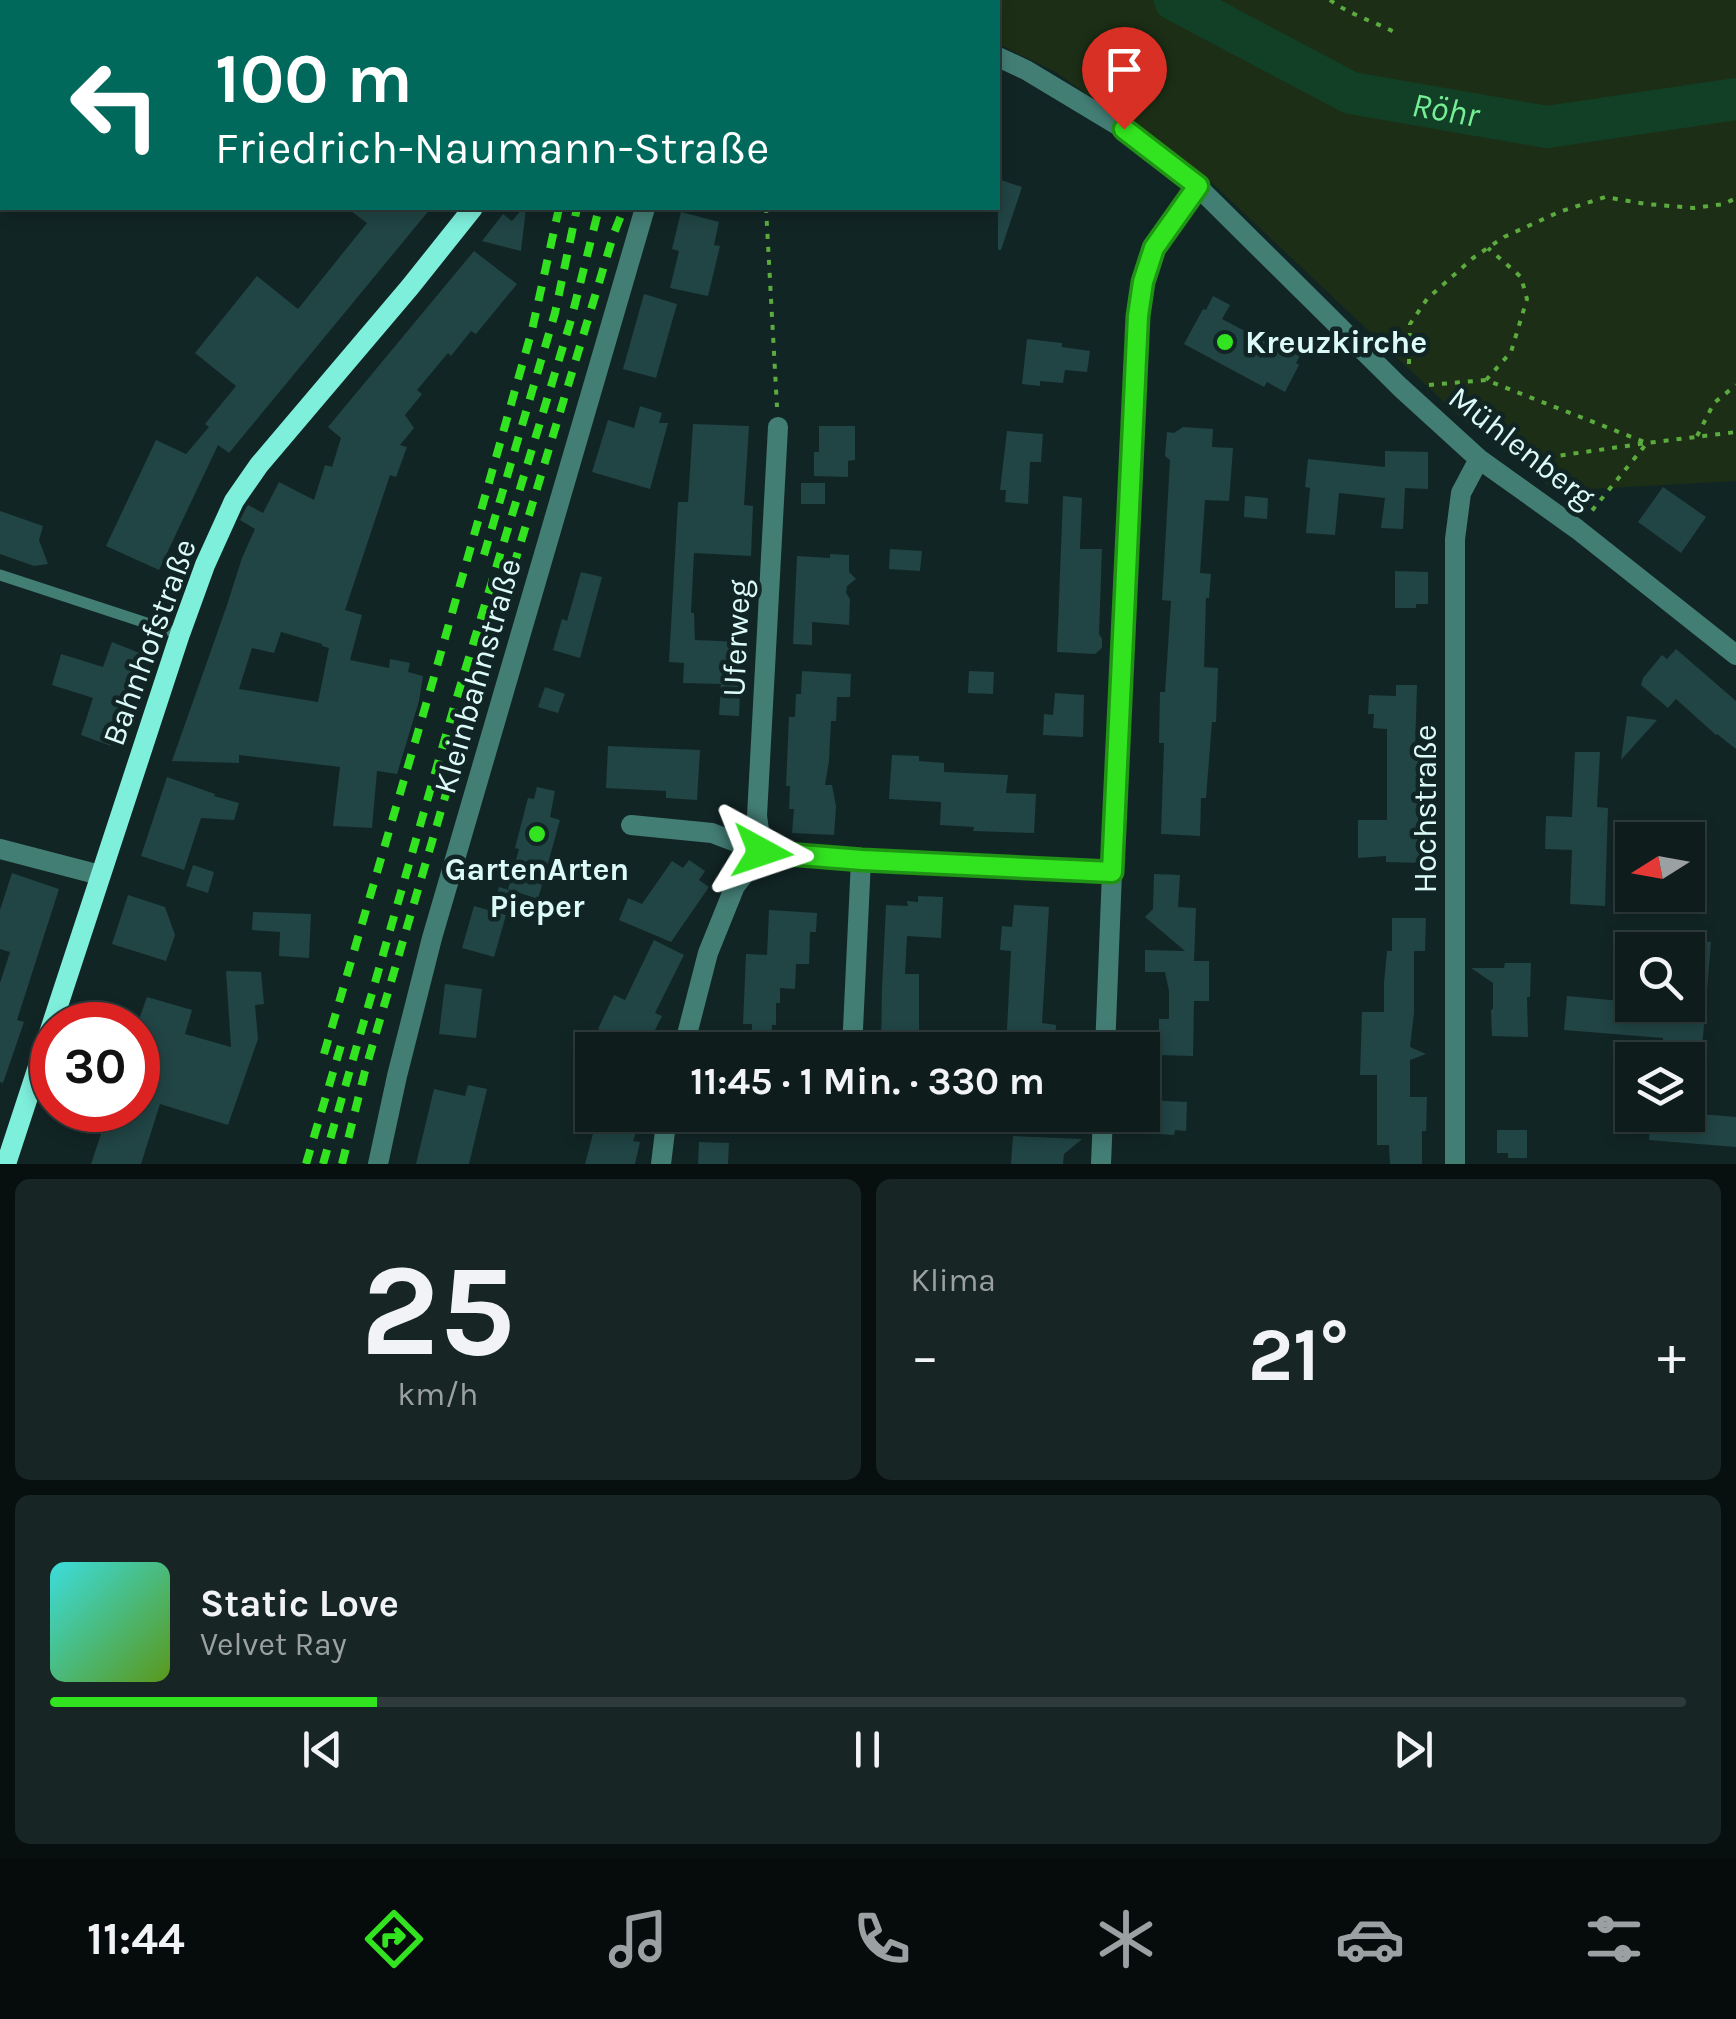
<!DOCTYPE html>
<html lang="de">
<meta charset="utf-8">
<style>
:root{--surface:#0e1c1c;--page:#172525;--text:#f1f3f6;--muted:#9ba1a3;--line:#2e3a3b;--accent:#32e31f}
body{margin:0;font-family:Karla,sans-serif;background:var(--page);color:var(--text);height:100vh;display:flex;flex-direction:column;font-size:38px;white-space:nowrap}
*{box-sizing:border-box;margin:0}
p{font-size:32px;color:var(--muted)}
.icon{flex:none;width:55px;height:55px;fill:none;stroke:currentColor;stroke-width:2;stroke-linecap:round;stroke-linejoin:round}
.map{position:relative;height:1164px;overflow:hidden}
.details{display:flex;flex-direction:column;gap:15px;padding:15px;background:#080f0f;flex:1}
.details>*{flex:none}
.hud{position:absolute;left:0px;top:0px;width:1000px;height:210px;box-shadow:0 5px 15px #0003,0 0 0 2px var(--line);background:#00695c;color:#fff;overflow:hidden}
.needle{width:65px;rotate:259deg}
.tools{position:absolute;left:1615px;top:822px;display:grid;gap:20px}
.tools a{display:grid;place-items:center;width:90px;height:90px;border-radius:0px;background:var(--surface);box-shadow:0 5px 15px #0003,0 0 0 2px var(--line);font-size:50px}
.speed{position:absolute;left:30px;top:1002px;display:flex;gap:20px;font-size:50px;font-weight:700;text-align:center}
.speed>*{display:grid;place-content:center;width:130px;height:130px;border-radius:50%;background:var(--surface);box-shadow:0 5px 15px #0003,0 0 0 2px var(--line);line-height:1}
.speed .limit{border:15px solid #d22;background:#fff;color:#111}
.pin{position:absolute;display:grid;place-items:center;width:85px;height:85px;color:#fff;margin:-102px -42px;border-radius:50% 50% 50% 0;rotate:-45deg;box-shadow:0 0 10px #0007}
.pin .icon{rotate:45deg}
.me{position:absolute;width:110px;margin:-55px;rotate:95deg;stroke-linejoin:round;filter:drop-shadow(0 0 8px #0008)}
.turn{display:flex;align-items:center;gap:35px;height:210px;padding:0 50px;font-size:45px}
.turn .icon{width:130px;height:130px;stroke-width:2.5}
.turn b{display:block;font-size:70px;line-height:85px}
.big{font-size:75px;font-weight:700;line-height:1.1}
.details .card{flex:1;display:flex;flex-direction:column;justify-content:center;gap:15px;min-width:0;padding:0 35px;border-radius:15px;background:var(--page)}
.details .dial{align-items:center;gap:0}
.dial b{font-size:130px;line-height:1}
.song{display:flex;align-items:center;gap:30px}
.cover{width:120px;height:120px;border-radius:15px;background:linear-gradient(135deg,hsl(180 70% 55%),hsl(90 70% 35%))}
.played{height:10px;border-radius:5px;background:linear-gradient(90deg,var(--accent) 20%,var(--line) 20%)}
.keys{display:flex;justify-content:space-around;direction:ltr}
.heat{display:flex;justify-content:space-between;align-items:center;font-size:55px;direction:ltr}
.details .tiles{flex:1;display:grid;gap:15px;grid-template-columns:1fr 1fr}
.card:last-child{grid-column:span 2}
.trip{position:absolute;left:575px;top:1032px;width:585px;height:100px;border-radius:0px;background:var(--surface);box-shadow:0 5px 15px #0003,0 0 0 2px var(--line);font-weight:700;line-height:100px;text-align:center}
.tab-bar{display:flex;height:160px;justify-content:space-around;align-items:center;background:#060b0b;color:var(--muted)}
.tab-bar .icon{width:70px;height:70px}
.tab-bar .selected{color:var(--accent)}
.tab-bar b{font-size:45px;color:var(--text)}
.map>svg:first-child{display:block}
.green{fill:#1c2f16}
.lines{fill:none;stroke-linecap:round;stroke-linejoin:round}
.river{stroke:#114026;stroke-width:42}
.building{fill:#214444;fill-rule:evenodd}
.path{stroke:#5bab3f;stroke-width:4;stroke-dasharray:5 8;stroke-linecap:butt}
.lane{stroke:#437e75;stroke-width:11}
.street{stroke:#437e75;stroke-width:20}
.secondary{stroke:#7eefdb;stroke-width:20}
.rail{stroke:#32e31f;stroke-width:8;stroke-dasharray:15 12;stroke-linecap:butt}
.route-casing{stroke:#209414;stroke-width:25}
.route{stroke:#32e31f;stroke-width:18}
.poi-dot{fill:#32e31f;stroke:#122525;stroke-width:4}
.labels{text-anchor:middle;stroke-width:9;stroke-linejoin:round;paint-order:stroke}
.poi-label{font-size:32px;font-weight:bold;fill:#dbfaf8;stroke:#122525;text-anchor:start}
.street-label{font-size:32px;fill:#dbfaf8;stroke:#122525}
.water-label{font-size:35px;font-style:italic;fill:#76ee96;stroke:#122525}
</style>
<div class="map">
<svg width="1736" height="1164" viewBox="0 0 1736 1164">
<rect width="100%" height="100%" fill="#122525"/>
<path class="green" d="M897,0H1736V481L1555,491L1459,416L1209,180L1054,71L998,44V2H903Z"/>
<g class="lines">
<path class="river" id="s1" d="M1175,0L1351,93L1547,127L1736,99"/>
</g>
<g class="building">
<path d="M998,179L1022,187L1001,250H998Z"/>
<path d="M347,208H431L229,453L218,445L159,570L106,546L156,440L186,454L209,427L205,424L236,386L195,353L257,276L298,309L367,223Z"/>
<path d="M523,208H526L521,251L482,241L503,214L512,221Z"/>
<path d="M681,212L719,222L714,245L720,246L708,296L670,288L679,251L672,249Z"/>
<path d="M474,251L517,284L476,334L471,331L451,356L448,353L417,390L422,394L405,415L414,428L400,445L407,447L396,477L390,475L345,610L362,615L350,660L389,668L390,659L410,663L408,672L423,676L419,701L397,774L377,771L372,828L333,826L340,767L239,755V763L172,761L226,608L242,558L255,529L240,520L246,508L248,505L263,513L279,482L314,500L325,465L332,467L341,438L328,427ZM281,632L322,644V646L329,648L318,702L239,689L252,648L274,653Z"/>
<path d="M644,294L677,304L656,378L623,369Z"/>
<path d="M1213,296L1230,305L1222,319L1281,350L1286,340L1303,350L1296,363L1299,365L1285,392L1267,382L1264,387L1184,344L1203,309L1206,310Z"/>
<path d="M1027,339L1062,343V347L1090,351L1087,372L1065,370L1063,383L1040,381V386L1022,384Z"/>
<path d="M640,406L662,413L659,423H668L650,489L592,472L608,420L634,428Z"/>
<path d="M693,424L749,426L744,505L753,506L751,556L694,553L691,613H694L695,640L742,642L739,716L719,715L721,684L683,683L684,663L669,662L678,502H688Z"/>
<path d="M819,426H855V460L848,461V477L814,476V452H819Z"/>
<path d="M1183,427L1213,429L1212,447L1233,448L1229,501L1205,500L1200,573L1211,574L1209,598H1206L1204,667L1218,668L1216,722H1212L1206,798H1201L1200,836L1161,834L1164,743H1159L1160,692H1165L1171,601L1162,600L1170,460L1165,456L1167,432L1174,433Z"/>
<path d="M1007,431L1043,434L1041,462H1030L1028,504L1005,502L1006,490H1000Z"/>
<path d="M1385,451L1428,452V489L1405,488L1403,529L1381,528L1385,498L1339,493L1335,535L1306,533L1310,488L1305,487L1308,459L1385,467Z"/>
<rect x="801" y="483" width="24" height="21"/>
<path d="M1663,487L1706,517L1681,553L1638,522Z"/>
<path d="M1063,496L1082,498L1080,549H1102L1099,634L1102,639V648L1095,654L1057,652Z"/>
<path d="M1245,496L1268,498L1267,519L1244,517Z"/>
<path d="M0,511L43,526L39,540L48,564L34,566L0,554Z"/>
<path d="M890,549L922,551L920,571L889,569Z"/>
<path d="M830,554L849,555V572L856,579L847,586L846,593L850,599L849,625L812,622V645L793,644L797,556L830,558Z"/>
<path d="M1395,571L1428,572V604H1416V608H1395Z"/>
<path d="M581,572L602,577L580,658L553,650L562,619L567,621Z"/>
<path d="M112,642L142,654L111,746L81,735L93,698L52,685L61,654L103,667Z"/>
<path d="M1676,649L1736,701V749L1717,734L1716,735L1676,699L1668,708L1641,685L1643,678L1662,655L1667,659Z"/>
<path d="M802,671L851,674L850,697H837L836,721H831L829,761L825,785H832L836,806L834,835L792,833L794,809H789L790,786H786L789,717H795L796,694H801Z"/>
<path d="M969,671L994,672L993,694L968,693Z"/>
<path d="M1396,685H1417L1415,752H1418V759L1426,769L1418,781V820H1423V863L1386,862V856L1358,858V820H1387V729L1373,728L1374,714H1368L1369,695L1396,696Z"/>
<path d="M545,687L565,694L558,713L538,707Z"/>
<path d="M1055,693L1084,695L1083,737L1043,735L1044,714L1053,715Z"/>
<path d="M1627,716L1657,720L1621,760Z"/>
<path d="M608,746L700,750L697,800L666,798V791L606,788Z"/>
<path d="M1575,752H1600L1597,807L1608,808L1605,906L1570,904L1572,850L1545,849L1546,816L1572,817Z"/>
<path d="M892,755L919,756V761L944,763V772L1008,775L1006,793L1036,794L1034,833L973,831L974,827L940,825L941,802L889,799Z"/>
<path d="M167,777L215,794L214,796L239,803L234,820L201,818L184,870L141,856Z"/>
<path d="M537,787L555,791L550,817L560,820L538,899L508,889L519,849L515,848L528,798L534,799Z"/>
<path d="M689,860L705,871L699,880L709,887L671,942L619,920L628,898L642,904L672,861L683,868Z"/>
<path d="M193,865L214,872L208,893L186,886Z"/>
<path d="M12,873L59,889L17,1020L24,1022L3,1083L0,1082V983L10,952L0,949V910Z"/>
<path d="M1154,874L1180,875L1178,907L1196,908L1194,961H1209V1001H1194L1193,1056L1159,1055V1019H1169V991L1165,972H1145V950L1185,951L1145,917L1153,909Z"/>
<path d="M499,887L519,893L513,913L493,907Z"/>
<path d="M128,895L165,907L175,935L166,961L112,944Z"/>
<path d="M918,896L943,897L941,938L907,936L905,974H919V1050H881L882,989L886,905L908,906L907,901L918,902Z"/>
<path d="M1014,905L1049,907L1042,1023L1056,1025L1055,1050L1006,1049L1011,951L1000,950L1002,926L1012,927Z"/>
<path d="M474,906L506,915L494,957L462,948Z"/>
<path d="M769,910L817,913L816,932H810L809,964H796L795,989L780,988V1003H776V1025H772L771,1050H751L752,1024H743L746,954L767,955Z"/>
<path d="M253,912L311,914L309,958L279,956L280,932L252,930Z"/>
<path d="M1392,918H1426L1425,951H1414V1013L1410,1047L1426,1054L1410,1060V1097H1427L1426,1131H1422V1164H1390L1389,1145H1377V1075H1360L1362,1012H1384V983L1387,951H1392Z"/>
<path d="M654,940L684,955L655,1013L662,1016L645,1050L598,1029L614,995L625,1000Z"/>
<path d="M1688,940L1711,942L1701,1060H1662L1663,1038L1564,1030L1567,996L1632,1002V1005H1688Z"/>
<path d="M1505,963H1531L1530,997H1527L1528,1037L1492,1036L1491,1011L1493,1008V983L1471,968H1504Z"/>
<path d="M226,971L261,972L264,1004L255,1005L258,1039L228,1125L160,1104L141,1164H91L109,1110H138L137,1025L147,997L192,1010L185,1034L231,1047Z"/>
<path d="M445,984L482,989L476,1038L439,1034Z"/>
<path d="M468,1085L487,1089L469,1164H416L434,1089L465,1096Z"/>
<path d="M1147,1100L1187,1102L1186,1131L1175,1130L1174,1135L1145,1133Z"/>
<path d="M1688,1113L1736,1117V1147L1649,1140L1651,1115H1688Z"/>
<path d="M598,1115H642L633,1141L640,1142L635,1164H585Z"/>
<path d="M1497,1130H1527V1158H1508V1153H1497Z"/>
<path d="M1013,1136L1082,1139L1064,1154L1063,1164H1011Z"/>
<path d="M699,1142L729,1143L728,1164H698Z"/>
</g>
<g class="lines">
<g class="path">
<path d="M531,0V2"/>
<path d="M1330,0C1350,15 1376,22 1398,34"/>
<path d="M586,2L587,0"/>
<path d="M786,2L789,0"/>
<path d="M766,208L777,407"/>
<path d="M1409,364L1410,324L1427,299L1473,258L1504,237L1559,212L1605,197L1646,204L1694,208L1724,204L1736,198"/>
<path d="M1486,380L1511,352L1527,299L1521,277L1488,248"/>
<path d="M1429,385L1486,380L1647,443L1590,513"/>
<path d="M1697,436L1714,403L1736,385"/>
<path d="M1522,461L1647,443L1736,432"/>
</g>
<g class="lane">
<path d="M23,2L24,0"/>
<path d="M0,29L2,28"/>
<path d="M0,575L180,634"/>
</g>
<g class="street">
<path d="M841,0L848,2"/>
<path d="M708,2L709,0"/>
<path d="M998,57L1026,70L1124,129L1197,186L1400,387L1479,459L1577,529L1736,655"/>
<path d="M631,825L712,833L762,852L861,860L1112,872"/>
<path d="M0,849L100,875"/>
<path d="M762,852L757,816L778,427"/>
<path d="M683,1050L708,953L735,886L762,852"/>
<path d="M852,1050L861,860"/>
<path d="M1105,1050L1112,872L1138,315L1143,282L1154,247L1197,186"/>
<path d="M378,1164L397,1076L432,938L645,208"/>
<path d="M661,1164L667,1115"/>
<path d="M1101,1164L1103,1115"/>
<path d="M1455,1164V539L1461,493L1479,459"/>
</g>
<g class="secondary">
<path d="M558,2L559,0"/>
<path d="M6,1164L180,634L205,565L234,501L259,465L410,287L473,208"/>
</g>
<g class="rail">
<path d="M604,2V0"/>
<path d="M628,2V0"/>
<path d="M649,2L650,0"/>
<path d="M757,2L759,0"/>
<path d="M484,555L555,313L577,208"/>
<path d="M324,1054L434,677L532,330L559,208"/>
<path d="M306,1164L344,1035"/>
<path d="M323,1164L454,707L571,320L599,208"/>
<path d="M342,1164L365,1071L476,691L614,233L624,208"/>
</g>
</g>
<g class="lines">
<g class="route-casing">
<path id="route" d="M762,852L862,860L1112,872L1138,316L1143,282L1154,248L1198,186L1124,129"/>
</g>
<use href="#route" class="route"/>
</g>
<g class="poi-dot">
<circle cx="1225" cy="342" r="10"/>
<circle cx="537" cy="834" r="10"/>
</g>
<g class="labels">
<g class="poi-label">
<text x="1245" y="353">Kreuzkirche</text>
<text x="537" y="880" text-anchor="middle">GartenArten<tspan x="537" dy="37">Pieper</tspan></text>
</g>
<g class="street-label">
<text transform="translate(1522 447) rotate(38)" y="11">Mühlenberg</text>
<text transform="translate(736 638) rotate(-87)" y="11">Uferweg</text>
<text transform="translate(149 642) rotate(-70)" y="11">Bahnhofstraße</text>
<text transform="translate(477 676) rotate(-74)" y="11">Kleinbahnstraße</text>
<text transform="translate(1425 809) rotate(-90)" y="11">Hochstraße</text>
</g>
<g class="water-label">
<text dy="12" stroke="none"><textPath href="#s1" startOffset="295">Röhr</textPath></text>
</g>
</g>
</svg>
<div class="tools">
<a><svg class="needle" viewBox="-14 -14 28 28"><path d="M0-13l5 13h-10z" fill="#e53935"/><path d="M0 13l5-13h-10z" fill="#9ba1a3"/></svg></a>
<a><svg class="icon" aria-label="search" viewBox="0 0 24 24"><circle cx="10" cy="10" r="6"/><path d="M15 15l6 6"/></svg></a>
<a><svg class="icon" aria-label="layers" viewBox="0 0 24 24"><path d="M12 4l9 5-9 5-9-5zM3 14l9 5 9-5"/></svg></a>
</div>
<div class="speed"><div class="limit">30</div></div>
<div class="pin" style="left:1124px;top:129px;background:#d93025"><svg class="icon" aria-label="arrive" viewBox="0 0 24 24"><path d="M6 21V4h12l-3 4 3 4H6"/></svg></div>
<svg class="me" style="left:762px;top:852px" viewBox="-20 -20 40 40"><path d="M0-17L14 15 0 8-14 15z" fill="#32e31f" stroke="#fff" stroke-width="4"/></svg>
<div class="trip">11:45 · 1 Min. · 330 m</div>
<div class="hud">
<div class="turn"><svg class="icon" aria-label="left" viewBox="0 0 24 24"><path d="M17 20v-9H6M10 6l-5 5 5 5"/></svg><div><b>100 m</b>Friedrich-Naumann-Straße</div></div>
</div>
</div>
<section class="details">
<div class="tiles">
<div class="card dial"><b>25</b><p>km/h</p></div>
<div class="card"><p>Klima</p>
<div class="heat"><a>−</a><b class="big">21°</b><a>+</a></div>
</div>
<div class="card">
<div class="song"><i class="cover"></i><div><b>Static Love</b><p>Velvet Ray</p></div></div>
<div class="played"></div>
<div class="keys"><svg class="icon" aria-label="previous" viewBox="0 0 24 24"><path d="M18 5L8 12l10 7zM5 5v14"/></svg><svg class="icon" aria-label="pause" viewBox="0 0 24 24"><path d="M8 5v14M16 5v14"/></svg><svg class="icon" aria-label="next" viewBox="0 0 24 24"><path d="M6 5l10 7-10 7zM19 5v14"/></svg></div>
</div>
</div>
</section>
<nav class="tab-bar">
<b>11:44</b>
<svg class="icon selected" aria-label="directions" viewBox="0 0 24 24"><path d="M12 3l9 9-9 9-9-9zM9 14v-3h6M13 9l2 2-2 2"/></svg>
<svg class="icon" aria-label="music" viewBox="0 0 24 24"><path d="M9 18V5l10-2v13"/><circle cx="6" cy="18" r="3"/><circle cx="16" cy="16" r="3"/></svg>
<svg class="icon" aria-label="phone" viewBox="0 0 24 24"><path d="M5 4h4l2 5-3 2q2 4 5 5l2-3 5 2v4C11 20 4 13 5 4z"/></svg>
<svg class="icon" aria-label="climate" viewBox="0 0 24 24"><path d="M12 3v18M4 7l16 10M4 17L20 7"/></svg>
<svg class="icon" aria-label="car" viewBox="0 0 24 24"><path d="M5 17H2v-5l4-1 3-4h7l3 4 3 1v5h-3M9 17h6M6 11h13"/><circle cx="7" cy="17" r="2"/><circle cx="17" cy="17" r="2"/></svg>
<svg class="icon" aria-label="filters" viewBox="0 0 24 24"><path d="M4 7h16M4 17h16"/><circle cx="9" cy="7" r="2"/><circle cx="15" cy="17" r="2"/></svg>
</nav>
